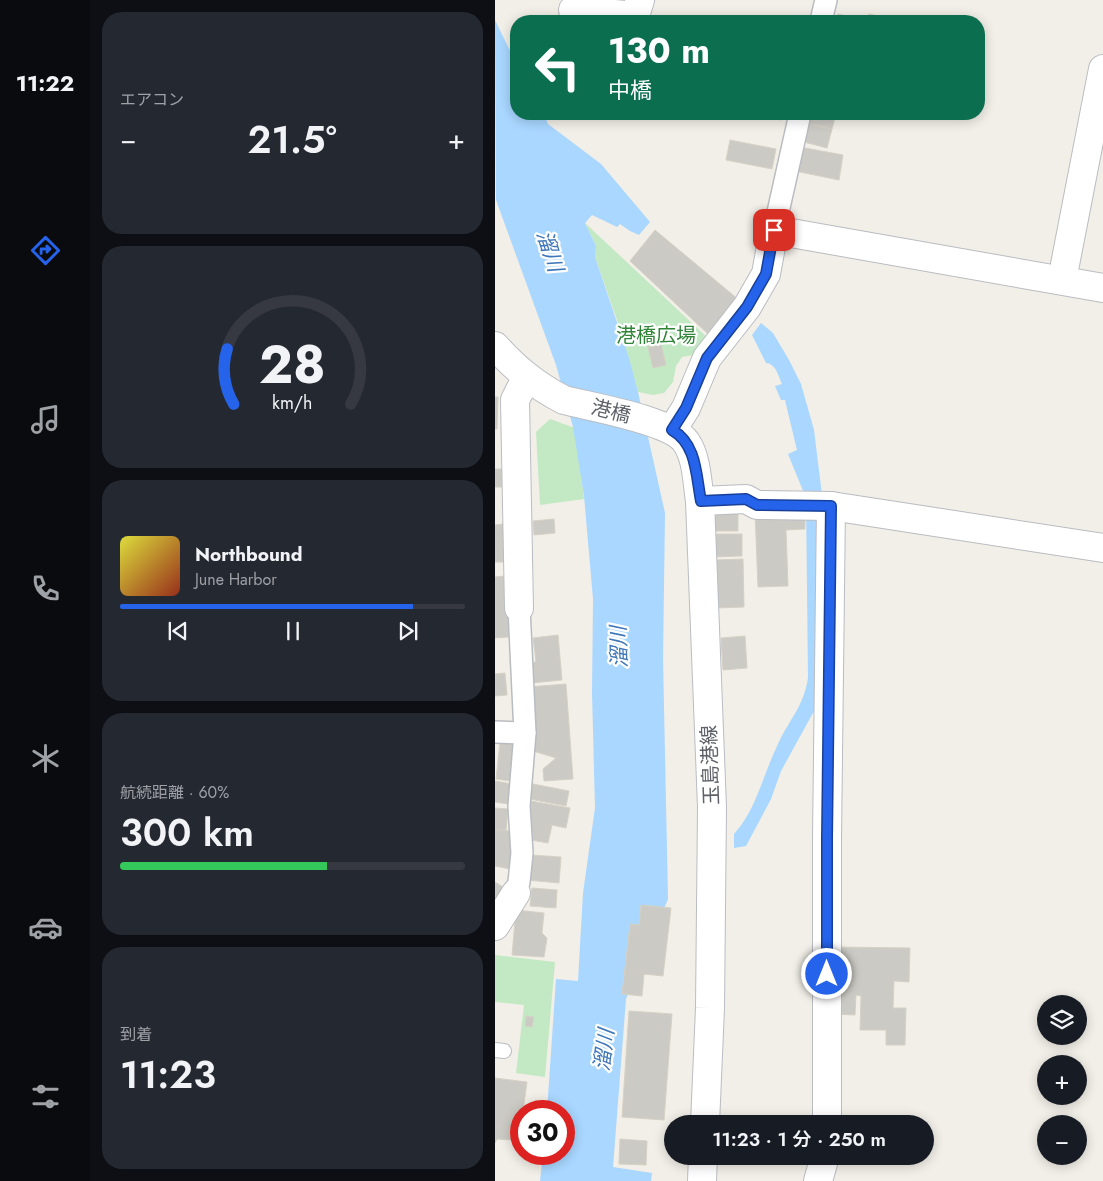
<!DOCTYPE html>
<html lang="ja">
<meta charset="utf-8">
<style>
:root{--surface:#171b24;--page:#242831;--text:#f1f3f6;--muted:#9ea1a6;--line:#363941;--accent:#2563eb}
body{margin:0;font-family:Jost,"Noto Sans JP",sans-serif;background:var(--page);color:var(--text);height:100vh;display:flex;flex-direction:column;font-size:19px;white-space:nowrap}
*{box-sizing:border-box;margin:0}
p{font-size:16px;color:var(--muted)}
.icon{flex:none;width:28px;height:28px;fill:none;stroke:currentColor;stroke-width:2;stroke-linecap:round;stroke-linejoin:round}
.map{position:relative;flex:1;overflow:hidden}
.panel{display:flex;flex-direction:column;gap:12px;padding:12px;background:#0d0f14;width:405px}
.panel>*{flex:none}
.hud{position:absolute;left:15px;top:15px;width:475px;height:105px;border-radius:20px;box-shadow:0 2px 12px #0003;background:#0b6e4f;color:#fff;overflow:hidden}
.fabs{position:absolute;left:542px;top:995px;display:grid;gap:10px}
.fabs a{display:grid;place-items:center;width:50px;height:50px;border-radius:50%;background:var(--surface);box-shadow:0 2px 12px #0003;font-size:25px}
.speed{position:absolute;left:15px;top:1100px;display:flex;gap:10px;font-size:25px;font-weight:700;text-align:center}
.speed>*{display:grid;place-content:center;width:65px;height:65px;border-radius:50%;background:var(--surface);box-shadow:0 2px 12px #0003;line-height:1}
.speed .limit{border:8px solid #d22;background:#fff;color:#111}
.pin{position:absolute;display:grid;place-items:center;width:42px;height:42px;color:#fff;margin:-21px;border-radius:10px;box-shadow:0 2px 8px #0006}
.me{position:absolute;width:55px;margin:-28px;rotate:0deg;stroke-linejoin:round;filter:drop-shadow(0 0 4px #0008)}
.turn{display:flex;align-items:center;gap:18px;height:105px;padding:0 15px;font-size:22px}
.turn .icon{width:65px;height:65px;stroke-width:2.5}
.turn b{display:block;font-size:35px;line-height:42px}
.big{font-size:38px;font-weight:600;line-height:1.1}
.panel .card{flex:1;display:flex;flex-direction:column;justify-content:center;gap:8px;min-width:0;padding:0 18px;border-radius:20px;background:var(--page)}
.panel .dial{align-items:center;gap:0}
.dial svg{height:130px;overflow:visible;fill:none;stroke:var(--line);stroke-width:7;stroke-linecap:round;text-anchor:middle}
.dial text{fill:var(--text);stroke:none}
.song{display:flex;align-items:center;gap:15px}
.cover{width:60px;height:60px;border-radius:8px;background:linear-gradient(135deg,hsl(60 70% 55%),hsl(10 70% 35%))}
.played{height:5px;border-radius:2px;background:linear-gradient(90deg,var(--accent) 85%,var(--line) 85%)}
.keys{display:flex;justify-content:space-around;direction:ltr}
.heat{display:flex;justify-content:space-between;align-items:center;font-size:28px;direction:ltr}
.charge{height:8px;border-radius:4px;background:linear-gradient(90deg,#34c759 60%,var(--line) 0)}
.trip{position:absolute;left:169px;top:1115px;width:270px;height:50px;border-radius:25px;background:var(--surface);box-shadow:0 2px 12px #0003;font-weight:600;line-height:50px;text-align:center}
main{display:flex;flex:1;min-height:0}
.menu{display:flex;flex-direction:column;width:90px;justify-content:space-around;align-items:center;background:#090b0e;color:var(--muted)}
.menu .icon{width:35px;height:35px}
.menu .selected{color:var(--accent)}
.menu b{font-size:22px;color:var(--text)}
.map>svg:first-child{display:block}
.green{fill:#c3e9c4}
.water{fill:#a9d7ff}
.building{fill:#cccac4;stroke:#d6d1c5}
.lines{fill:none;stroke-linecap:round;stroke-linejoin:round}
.service-casing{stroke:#b9bcc1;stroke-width:16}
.pedestrian-casing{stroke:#b9bcc1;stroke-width:24}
.minor-casing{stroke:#b9bcc1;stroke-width:30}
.secondary-casing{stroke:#babdc3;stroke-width:30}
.service{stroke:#fff;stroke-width:14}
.pedestrian{stroke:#fff;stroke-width:21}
.minor{stroke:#fff;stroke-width:28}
.secondary{stroke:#fff;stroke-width:28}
.route-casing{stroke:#184099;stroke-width:12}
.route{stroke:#2563eb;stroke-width:9}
.labels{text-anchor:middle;stroke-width:4.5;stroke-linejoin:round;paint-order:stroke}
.park-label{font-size:20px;fill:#308437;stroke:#fff}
.street-label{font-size:20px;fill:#5e6268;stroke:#fff}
.water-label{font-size:21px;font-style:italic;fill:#3f77b8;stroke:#fff}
</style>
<main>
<nav class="menu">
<b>11:22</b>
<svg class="icon selected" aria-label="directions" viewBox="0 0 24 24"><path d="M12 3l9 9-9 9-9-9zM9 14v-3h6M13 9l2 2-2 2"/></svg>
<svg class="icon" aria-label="music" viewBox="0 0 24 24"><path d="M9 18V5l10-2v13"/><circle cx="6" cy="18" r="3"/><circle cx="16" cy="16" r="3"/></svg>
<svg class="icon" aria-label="phone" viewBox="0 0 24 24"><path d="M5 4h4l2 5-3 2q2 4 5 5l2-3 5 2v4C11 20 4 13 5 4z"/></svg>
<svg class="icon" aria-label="climate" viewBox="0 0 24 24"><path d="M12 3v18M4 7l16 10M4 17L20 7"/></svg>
<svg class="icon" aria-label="car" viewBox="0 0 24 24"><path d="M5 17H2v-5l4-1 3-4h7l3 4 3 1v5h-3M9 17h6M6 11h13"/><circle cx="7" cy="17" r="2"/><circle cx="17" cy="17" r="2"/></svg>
<svg class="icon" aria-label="filters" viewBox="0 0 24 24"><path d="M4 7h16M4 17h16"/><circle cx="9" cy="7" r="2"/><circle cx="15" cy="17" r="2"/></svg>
</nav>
<section class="panel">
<div class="card"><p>エアコン</p>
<div class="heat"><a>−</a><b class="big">21.5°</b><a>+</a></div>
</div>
<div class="card dial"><svg viewBox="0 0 100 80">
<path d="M14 69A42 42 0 1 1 86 69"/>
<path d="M14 69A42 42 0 0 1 10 35" stroke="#2563eb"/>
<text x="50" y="56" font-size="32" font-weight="700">28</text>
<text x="50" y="72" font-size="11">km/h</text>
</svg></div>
<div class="card">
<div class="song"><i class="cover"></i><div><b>Northbound</b><p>June Harbor</p></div></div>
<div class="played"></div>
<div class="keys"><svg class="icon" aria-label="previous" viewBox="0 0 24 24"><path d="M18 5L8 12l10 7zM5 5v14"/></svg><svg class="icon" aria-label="pause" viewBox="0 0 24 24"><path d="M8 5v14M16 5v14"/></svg><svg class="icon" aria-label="next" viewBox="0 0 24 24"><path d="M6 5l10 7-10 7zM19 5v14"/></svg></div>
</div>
<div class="card"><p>航続距離 · 60%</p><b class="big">300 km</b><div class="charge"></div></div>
<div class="card"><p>到着</p><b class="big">11:23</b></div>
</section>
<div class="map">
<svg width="608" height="1181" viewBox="0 0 608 1181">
<rect width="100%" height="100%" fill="#f1efe7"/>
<g class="green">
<path d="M90,223L215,340L199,355L187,357L181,366L178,382L169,393L158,395L143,392L123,323L100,257L101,246Z"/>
<path d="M55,419L80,428L89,499L45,505L41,432Z"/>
<path d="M0,955L60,962L50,1077L21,1073L29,1005L0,1002Z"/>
</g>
<g class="water">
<path d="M0,20L21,63V114H49L53,124L106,164L155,222L144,235L135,231L125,224L122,227L97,215L90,223L101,246L100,257L134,358L143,392L170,513L168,658L173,899L131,999L118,1167L157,1173L156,1181H45L48,1154H69V1111H52L61,979L83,981L88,893L100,808L97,693L98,599L89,496L78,427L61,365L1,200Z"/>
<path d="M266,323L278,333L294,360L306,384L319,430L327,495L324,702L286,771L276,799L251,846L239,848V834C262,809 268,774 283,744C295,718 308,708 313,678L311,498L293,454L302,450L290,400H286L280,386L287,384C283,375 281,364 271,363L257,335Z"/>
</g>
<g class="building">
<path d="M343,14L372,21L374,14L406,21H341Z"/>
<path d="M255,114H286L285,120Z"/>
<path d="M316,114H341L337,129L314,124Z"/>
<path d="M314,124L337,129L332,148L309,142Z"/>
<path d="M235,140L281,149L277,169L231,160Z"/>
<path d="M305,147L348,155L344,180L300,171Z"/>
<path d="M160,230L244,300L213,334L135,261Z"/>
<path d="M166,344L171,365L158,368L153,347Z"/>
<path d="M0,397H3L2,429H0Z"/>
<rect x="0" y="469" width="7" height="18"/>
<path d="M243,505V531H218V506Z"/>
<path d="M310,511V529L291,530L293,586L263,587L260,513Z"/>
<path d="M59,519L60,533L39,535L38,521Z"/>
<path d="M8,524L11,562H0V525Z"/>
<path d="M219,534H247V556L219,557Z"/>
<path d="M248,559L249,607L220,608L219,560Z"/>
<path d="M10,576L14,637L0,638V577Z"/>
<path d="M63,635L67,680L37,683L35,666L41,661L38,638Z"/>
<path d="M250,636L252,668L228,670L226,638Z"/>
<path d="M10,673L12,695L0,696V674Z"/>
<path d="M71,684L78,779L49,781L48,769L61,758L38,751L33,687Z"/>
<path d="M5,742L19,744L15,781L1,779Z"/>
<path d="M0,781L17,784L13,804L0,802Z"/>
<path d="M38,784L74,791L71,806L35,799Z"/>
<path d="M36,801L75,808L71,828L57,825L53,843L36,840L32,824Z"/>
<path d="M0,808L13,809L11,830H0Z"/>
<path d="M0,830H11L19,834L15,869L0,866Z"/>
<path d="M35,855L66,857L64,883L32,880Z"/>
<path d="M0,882L8,887L0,903Z"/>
<path d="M37,888L62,890L61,908L35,906Z"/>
<path d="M146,905L176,908L168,976L149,974L147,996L127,994L135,924L144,925Z"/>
<path d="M21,910L49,913L47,933L52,938L49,957L17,955Z"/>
<path d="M339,947L415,948L414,982L399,981L398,1008H411L410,1045H391V1030H365L366,996L361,995L360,1015L337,1014Z"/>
<path d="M134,1011L177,1014L169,1120L127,1117Z"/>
<path d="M31,1016L39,1017L37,1027L30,1026Z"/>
<path d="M0,1078L32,1082L28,1111H26L25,1133L17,1132L16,1140L2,1139L0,1143Z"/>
<path d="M125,1139L152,1141L151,1165L124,1164Z"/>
</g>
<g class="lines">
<g class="service-casing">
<path id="service" d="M0,1050L9,1051"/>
</g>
<g class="pedestrian-casing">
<g id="pedestrian">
<path d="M326,21L331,0"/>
<path d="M279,230L305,114"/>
<path d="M0,732L30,733"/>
<path d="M21,893L24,882L27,853L24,806L30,733L24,608"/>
</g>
</g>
<g class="minor-casing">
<g id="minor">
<path d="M78,10L140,16L145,0"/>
<path d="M567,280L608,69"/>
<path d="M177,430L191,408L212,358L252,307L271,274L279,230L608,288"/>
<path d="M205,501L251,499L262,505L336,506L608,548"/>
<path d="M24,608L20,400L26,388L34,380"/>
<path d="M0,926L21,893"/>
<path d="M332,1124V839L336,506"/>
<path d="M323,1181L330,1156"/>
</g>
</g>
<g class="secondary-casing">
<g id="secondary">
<path d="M0,346C21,369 40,385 69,400C96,407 176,420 191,442C202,458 202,482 205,501L217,807L215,1008L210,1124"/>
<path d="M207,1181L208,1156"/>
</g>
</g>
<use href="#service" class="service"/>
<use href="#pedestrian" class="pedestrian"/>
<use href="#minor" class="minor"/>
<use href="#secondary" class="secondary"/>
</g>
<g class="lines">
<g class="route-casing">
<path id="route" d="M279,230L271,274L252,307L212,358L191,408L177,430C202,444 201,476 206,501L251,499L262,505L336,506L332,839V974"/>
</g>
<use href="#route" class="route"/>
</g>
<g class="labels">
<g class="park-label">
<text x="161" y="342">港橋広場</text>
</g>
<g class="street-label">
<text transform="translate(116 411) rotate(14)" y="7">港橋</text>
<text transform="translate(215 765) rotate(-92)" y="7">玉島港線</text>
</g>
<g class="water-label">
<text transform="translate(55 251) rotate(72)" y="7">溜川</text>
<text transform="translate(124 647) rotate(-92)" y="7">溜川</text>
<text transform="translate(109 1050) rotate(-83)" y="7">溜川</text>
</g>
</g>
</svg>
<div class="fabs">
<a><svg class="icon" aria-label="layers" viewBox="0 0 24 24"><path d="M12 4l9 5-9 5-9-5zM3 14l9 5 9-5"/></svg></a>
<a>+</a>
<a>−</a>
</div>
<div class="speed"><div class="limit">30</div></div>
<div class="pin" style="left:279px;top:230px;background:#d93025"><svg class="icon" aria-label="arrive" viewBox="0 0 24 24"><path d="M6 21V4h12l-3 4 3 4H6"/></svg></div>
<svg class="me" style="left:332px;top:974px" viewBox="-20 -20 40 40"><circle r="17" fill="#2563eb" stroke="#fff" stroke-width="3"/><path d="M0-11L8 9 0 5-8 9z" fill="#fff"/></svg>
<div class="trip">11:23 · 1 分 · 250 m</div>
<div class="hud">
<div class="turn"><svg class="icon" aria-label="left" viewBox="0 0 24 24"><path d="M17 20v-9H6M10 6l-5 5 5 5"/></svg><div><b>130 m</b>中橋</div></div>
</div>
</div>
</main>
